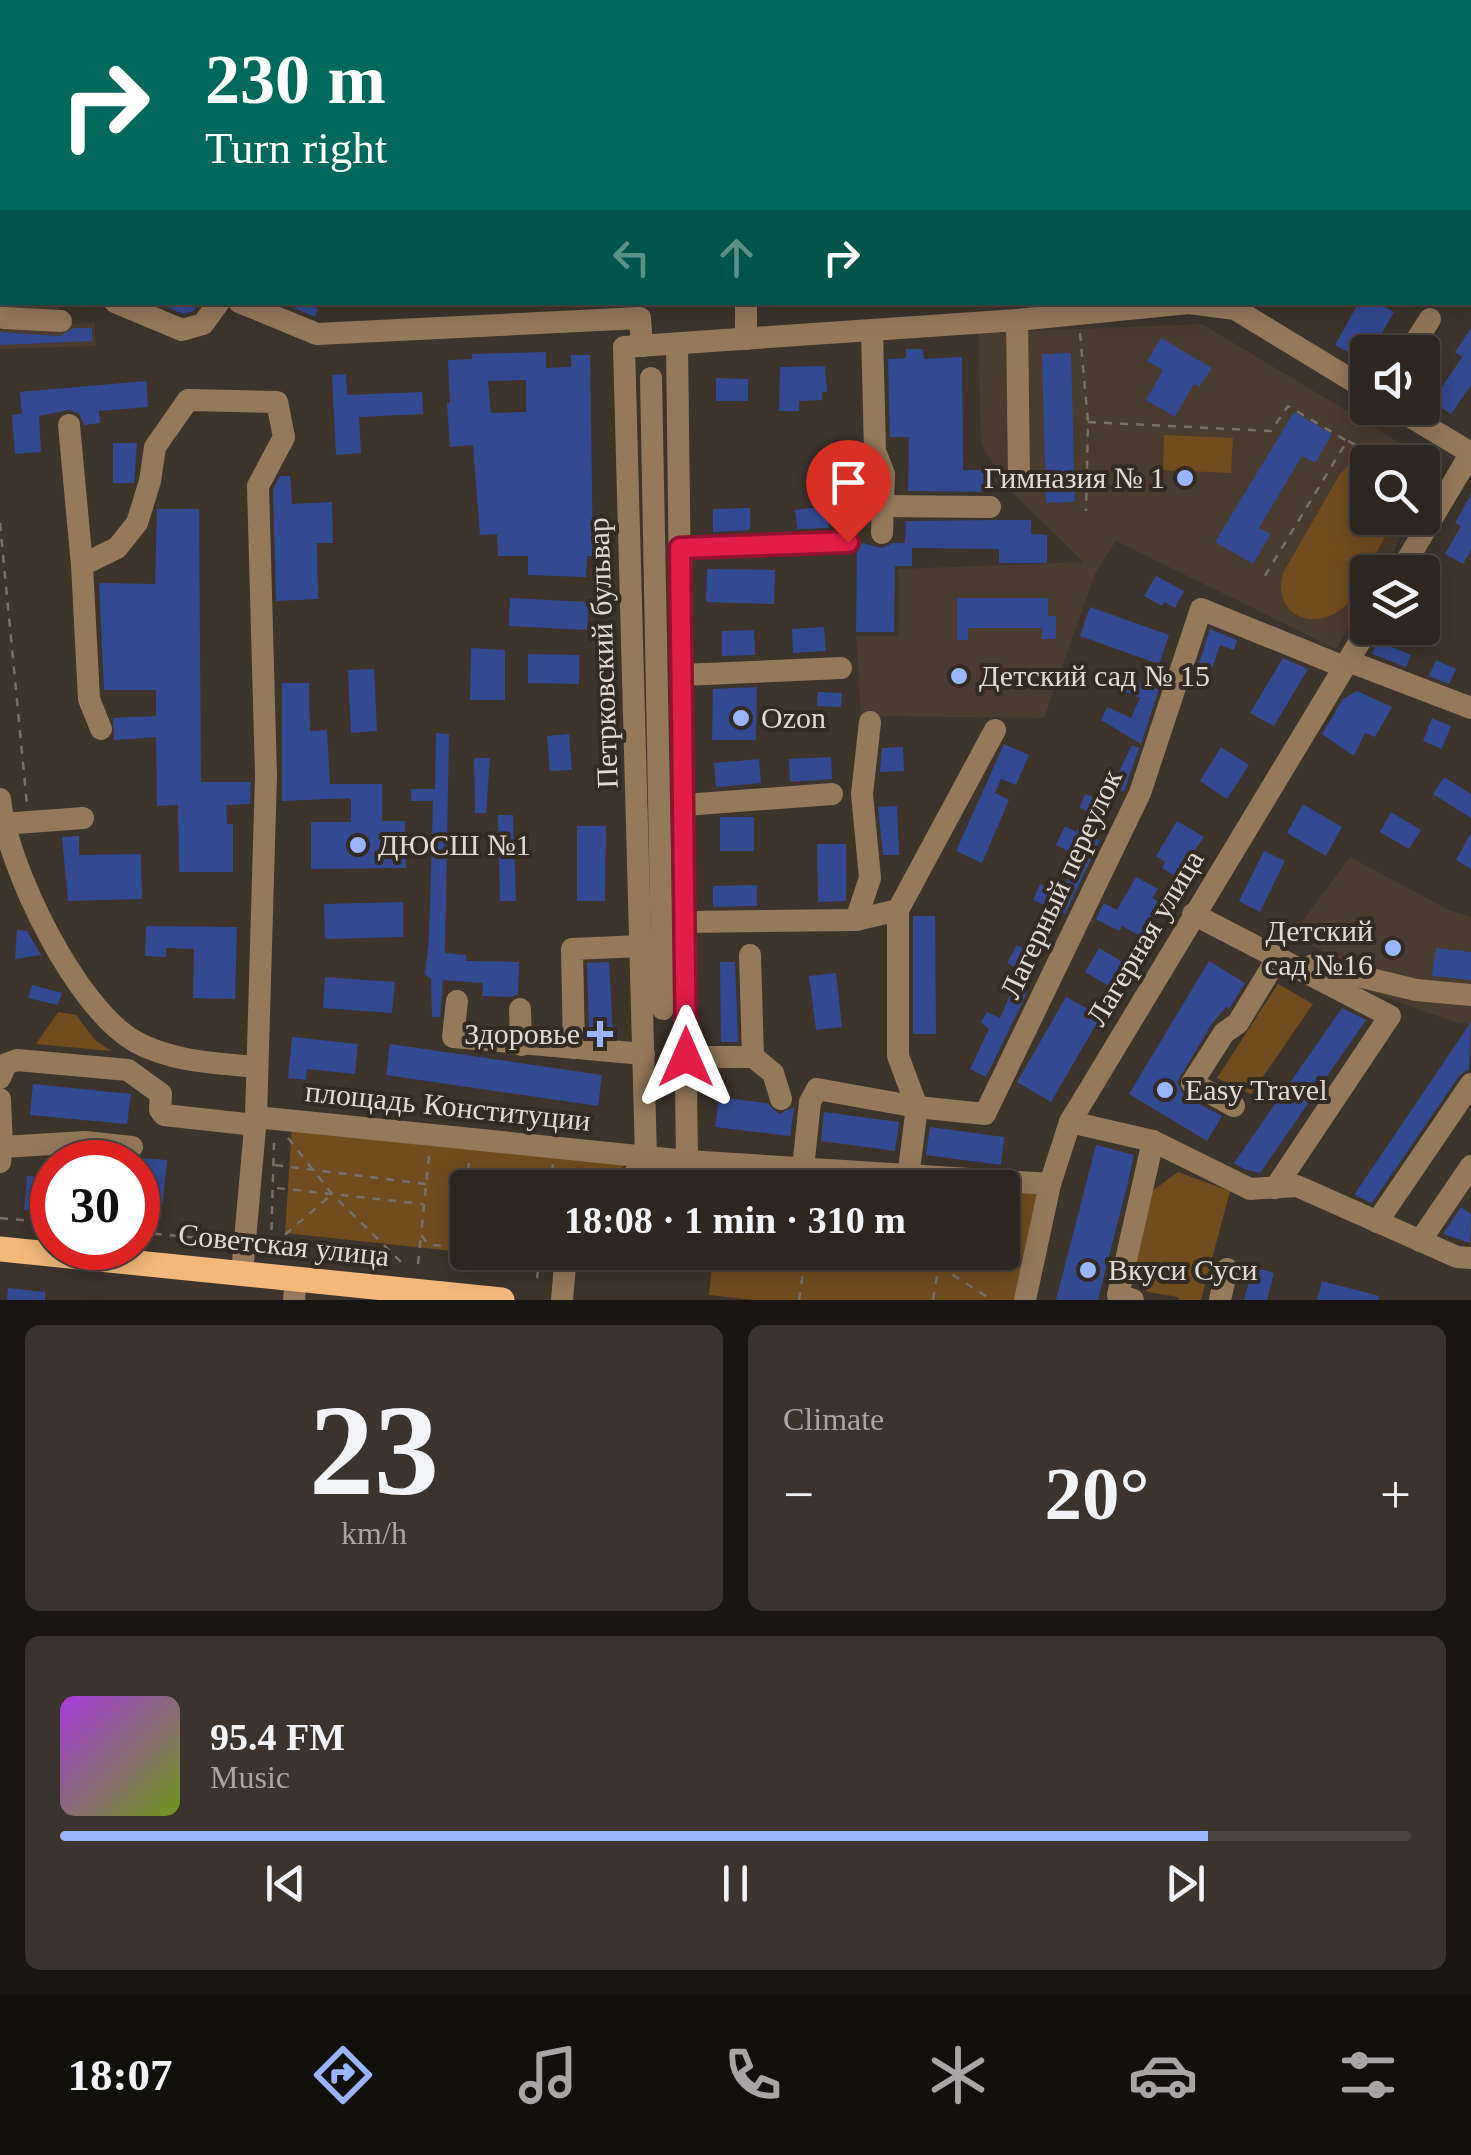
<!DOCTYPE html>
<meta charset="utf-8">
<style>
:root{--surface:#2e2721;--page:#3a332e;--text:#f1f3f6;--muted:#a7a5a5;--line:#49443f;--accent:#9ab5fd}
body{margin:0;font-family:"Times New Roman",serif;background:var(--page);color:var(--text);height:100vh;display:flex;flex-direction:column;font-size:38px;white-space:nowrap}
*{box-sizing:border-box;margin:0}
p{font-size:32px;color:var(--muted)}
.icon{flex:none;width:55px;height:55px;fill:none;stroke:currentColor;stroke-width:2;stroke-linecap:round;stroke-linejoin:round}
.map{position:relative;height:1300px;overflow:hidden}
.drawer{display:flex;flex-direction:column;gap:25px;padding:25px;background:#191512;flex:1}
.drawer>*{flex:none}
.hud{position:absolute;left:0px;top:0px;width:1472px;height:305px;box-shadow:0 5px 25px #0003,0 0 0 2px var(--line);background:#00695c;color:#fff;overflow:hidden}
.tools{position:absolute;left:1350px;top:335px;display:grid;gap:20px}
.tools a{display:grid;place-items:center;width:90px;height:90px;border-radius:10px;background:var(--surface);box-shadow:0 5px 25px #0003,0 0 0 2px var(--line);font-size:50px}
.speed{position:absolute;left:30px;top:1140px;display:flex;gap:20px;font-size:50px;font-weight:700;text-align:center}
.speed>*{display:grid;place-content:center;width:130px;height:130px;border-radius:50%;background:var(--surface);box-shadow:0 5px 25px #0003,0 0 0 2px var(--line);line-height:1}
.speed .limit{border:15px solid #d22;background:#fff;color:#111}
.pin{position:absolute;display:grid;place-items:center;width:85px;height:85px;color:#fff;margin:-102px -42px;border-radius:50% 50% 50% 0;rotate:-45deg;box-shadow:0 0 10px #0007}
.pin .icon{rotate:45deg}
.me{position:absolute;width:110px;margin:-55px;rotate:0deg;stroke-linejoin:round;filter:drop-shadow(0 0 8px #0008)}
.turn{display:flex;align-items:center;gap:35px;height:210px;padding:0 40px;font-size:45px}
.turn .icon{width:130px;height:130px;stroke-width:2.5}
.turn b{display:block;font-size:70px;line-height:85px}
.lanes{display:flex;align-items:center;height:95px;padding:0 40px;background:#0003;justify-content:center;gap:50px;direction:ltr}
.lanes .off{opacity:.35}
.big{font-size:75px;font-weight:700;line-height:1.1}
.drawer .widget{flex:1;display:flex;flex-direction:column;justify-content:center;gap:15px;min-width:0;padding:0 35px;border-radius:15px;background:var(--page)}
.drawer .dial{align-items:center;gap:0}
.dial b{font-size:130px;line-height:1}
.song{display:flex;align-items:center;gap:30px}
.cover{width:120px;height:120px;border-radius:15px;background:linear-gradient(135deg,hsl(280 70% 55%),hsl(80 70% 35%))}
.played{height:10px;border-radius:5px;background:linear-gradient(90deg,var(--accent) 85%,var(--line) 85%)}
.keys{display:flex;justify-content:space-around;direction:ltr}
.heat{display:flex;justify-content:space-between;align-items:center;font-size:55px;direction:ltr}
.drawer .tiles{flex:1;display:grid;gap:25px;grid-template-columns:1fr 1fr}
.widget:last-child{grid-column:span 2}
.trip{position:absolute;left:450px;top:1170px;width:570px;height:100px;border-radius:10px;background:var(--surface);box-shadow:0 5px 25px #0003,0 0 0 2px var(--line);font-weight:700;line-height:100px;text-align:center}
.tab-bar{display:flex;height:160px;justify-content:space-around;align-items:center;background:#12100d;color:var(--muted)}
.tab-bar .icon{width:70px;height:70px}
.tab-bar .current{color:var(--accent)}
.tab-bar b{font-size:45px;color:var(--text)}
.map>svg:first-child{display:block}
.built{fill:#4a3c2e}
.green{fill:#714c1f}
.building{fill:#334a92;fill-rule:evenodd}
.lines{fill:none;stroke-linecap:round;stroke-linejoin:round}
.path{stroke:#787069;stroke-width:2.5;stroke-dasharray:8 8;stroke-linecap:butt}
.minor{stroke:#95795b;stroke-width:22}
.major{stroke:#f3b97b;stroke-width:25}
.route-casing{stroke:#92132f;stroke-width:25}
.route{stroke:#e11d48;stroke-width:18}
.poi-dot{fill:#9ab5fd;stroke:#332a22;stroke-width:4}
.labels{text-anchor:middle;stroke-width:8;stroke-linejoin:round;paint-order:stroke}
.poi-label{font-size:30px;fill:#dfdad4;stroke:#332a22;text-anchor:start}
.street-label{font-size:30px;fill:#dfdad4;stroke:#332a22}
</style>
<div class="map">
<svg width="1471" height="1300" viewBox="0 0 1471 1300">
<rect width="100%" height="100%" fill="#3d342c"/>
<g class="built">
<path d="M0,278L2,302L57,303L59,325L95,322V346L0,349Z"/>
<path d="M1202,324L1442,468L1423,501L1422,462H1368V518H1413L1381,572H1368L1367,595L1336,649L1116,541L1095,574L1044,718L861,716L856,636H899L898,569L1083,562L1008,488L981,444L978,333Z"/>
<path d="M850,457H868V523L851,524Z"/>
<path d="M1350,857L1449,910L1471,917V1024L1458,1023L1394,1001L1330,975L1339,958L1291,937Z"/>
</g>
<g class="green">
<path d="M0,0H734L2,2L0,194Z"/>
<path d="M772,0H946L945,2Z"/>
<path d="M1010,0H1220L1016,2Z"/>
<path d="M1164,435L1233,438L1231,473L1163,470Z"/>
<path d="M1366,462H1369L1368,518H1396L1347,604C1318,634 1271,617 1283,573L1340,474L1351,463Z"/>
<path d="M1278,984L1313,1004L1251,1094L1217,1078Z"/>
<path d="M58,1012L76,1015L95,1040L111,1051L36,1044Z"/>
<path d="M292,1125L627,1162L607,1187L468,1188V1252L558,1253L535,1260L285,1233Z"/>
<path d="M709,1172L985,1187H709Z"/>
<path d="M1178,1172L1230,1191L1201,1300H1179L1178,1297L1148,1292L1126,1275L1148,1194Z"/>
<path d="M1003,1188L1038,1191L1016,1300H754L709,1295L713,1253L1002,1252Z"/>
</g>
<g class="building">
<path d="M155,302H198L194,311L183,314Z"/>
<path d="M280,302H303L318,309L315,317Z"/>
<path d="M1359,302H1377L1394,312L1371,352H1368L1366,362L1335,345Z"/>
<path d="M74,328H92V341L0,345V332L60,336Z"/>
<path d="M1471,328V385L1451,414L1432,402L1462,357L1455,352Z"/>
<path d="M1161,338L1212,368L1199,387L1194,384L1175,417L1146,400L1163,370L1147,361Z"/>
<path d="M906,349H923L924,359L962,357L963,470H988V492L908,491L909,437H890L888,359L906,358Z"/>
<path d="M546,352V368L571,367V355H590L593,556H587L586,577L528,575V556H498L497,534L480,535L473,445L450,447L447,403H450L448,360L472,359V354ZM526,380V412L491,413L488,381Z"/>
<path d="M1071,353L1075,502L1046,503L1042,354Z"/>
<path d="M825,366L827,392H822V400L799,401V411H779L780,367Z"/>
<path d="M346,374L347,395L422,392L423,414L359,417L361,453L336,455L332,375Z"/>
<path d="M716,378L748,379V401H716Z"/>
<path d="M146,381L148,407L99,411L100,423L84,425L79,413L69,410L39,416L41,452L15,454L12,415L22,414L20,392Z"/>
<path d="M1294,412L1332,434L1315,463L1302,456L1259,528L1271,534L1253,564L1215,542Z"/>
<path d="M113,443H137L134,483H113Z"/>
<path d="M280,476H290L292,504L332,502L333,543H317L318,599L276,601L273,490Z"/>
<path d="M1471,494V550L1463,564L1445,554L1461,526L1455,523Z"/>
<path d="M827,506L829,528L797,529L795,510Z"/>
<path d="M750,508V530L713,532V509Z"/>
<path d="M157,509H199L201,782H251L250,804L226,805L227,824H233V872H179L178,805L157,806L156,737L114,740L113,718L156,716V690H104L99,583L155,584Z"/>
<path d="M998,520H1031V534L1047,535V563H999V549L912,548V566H895L894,632H856L857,553L862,543L882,548L893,543H905L906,521Z"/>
<path d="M707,569L775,570L774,604L706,602Z"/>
<path d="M1156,576L1184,591L1175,608L1164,602L1162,606L1144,596Z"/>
<path d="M510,598L589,602L587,630L509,626Z"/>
<path d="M957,598H1048V616H1056V639H1042V628H968V640H957Z"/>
<path d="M1090,607L1169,635L1159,664L1080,636Z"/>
<path d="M824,627L826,651L793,653L792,629Z"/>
<path d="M1210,629L1237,640L1234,650L1220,645L1209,677L1196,672Z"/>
<path d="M754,630L755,655L722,656V631Z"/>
<path d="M1378,641L1411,655L1406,667L1372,654Z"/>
<path d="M471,648L505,650V700H470Z"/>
<path d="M528,654L579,655V684L528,683Z"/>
<path d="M1283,658L1308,669L1274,726L1250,713Z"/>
<path d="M1436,660L1456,669L1449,684L1429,676Z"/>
<path d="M374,669L377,731L351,733L348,670Z"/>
<path d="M1152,671L1164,674L1141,744L1101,720L1107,707L1131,718L1140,698L1123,691L1128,677L1148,686Z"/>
<path d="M282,683H309L310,731L327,730L330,784H382V821H405L406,868L311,869V822H351V798L282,801Z"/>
<path d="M757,687L756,740H712L713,689Z"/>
<path d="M1357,691L1392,707L1375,737L1365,733L1354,756L1322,734L1343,699Z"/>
<path d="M818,692L842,693L841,707L817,706Z"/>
<path d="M1432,718L1451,726L1442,749L1423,741Z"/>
<path d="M436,733L449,734L445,953L466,955V961L519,962L518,994L512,997L482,996L483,983L443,980L440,1017H432L431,979L425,974L429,940L433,801H411V789H435Z"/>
<path d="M569,734L572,770L550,771L547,736Z"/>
<path d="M1004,744L1029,755L1016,785L1001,779L995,793L1009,800L982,863L956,851Z"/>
<path d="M1132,745L1139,748L1124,792L1112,786Z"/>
<path d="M903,747L904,771L880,772L882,748Z"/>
<path d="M1221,747L1249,765L1227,799L1200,781Z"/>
<path d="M831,757L832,779L790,782L789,759Z"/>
<path d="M474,758H490L486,813H475Z"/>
<path d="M759,759L761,783L716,787L714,763Z"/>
<path d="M1444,777L1471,794V818L1433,794Z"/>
<path d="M1085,794L1108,803L1094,838L1100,840L1065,914L1033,900L1040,884L1061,894L1078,856L1056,845L1065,826L1076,832L1088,812L1080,808Z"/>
<path d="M1303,804L1342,827L1326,856L1287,833Z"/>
<path d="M897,806L899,855H883L878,807Z"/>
<path d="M1391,812L1421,830L1409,849L1380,832Z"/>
<path d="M498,815H513L516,901H500Z"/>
<rect x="720" y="817" width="34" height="34"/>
<path d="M1177,821L1204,837L1176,877L1162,868L1165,862L1156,856Z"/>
<path d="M577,826H606L605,901H577Z"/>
<path d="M1471,833V869L1456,860Z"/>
<path d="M79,836V855L141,854L142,899L68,901L62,837Z"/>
<path d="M817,844H846V901L818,902Z"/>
<path d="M1264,851L1285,861L1260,912L1239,901Z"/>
<path d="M1136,877L1158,889L1152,898L1162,904L1147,931L1144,929L1140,936L1122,926L1119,931L1096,919L1104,903L1117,910Z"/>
<path d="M757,885V906L713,907V886Z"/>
<path d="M403,902V937L325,939L324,904Z"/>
<path d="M913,916H935L936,1034H913Z"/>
<path d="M146,926L237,927L235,999L193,998L194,949L166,948V957L145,956Z"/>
<path d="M17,930L27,931L41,955L15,959Z"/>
<path d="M1017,945L1033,954L1024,972L1007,963Z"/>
<path d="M1099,948L1133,968L1119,992L1085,972Z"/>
<path d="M1436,948L1471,952V980L1432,976Z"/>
<path d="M1209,961L1245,983L1229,1009L1226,1007L1211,1025L1177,1082L1184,1096L1222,1116L1207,1141L1129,1094Z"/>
<path d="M609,962L613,1035L589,1034L587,963Z"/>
<path d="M720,962H735L738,1042H721Z"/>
<path d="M836,973L842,1027L816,1030L809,976Z"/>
<path d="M325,977L395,982L392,1013L323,1008Z"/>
<path d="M1015,984L1028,991L986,1077L970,1069L989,1029L981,1022L987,1012L1000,1018Z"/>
<path d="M32,985L62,993L58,1005L28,998Z"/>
<path d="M1066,997L1101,1016L1051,1102L1017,1082Z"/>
<path d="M1342,1008L1366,1020L1260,1173L1244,1169L1234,1163Z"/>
<path d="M1471,1022L1469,1069L1459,1076L1372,1203L1354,1195Z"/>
<path d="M292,1037L358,1044L355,1074L307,1069L306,1080L288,1078Z"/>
<path d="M390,1044L602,1075L598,1106L386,1075Z"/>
<path d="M33,1084L131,1094L127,1124L30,1115Z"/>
<path d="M719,1097L767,1103L779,1114L794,1107L790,1136L715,1127Z"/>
<path d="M824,1112L899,1122L895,1151L821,1141Z"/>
<path d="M930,1127L1004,1137L1001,1165L926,1155Z"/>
<path d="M1096,1145L1134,1155L1128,1182L1098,1300H1056Z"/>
<path d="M142,1158L167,1160L163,1203H157L154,1229L138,1227V1161Z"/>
<path d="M27,1176L52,1178V1213L24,1210Z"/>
<path d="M1461,1207L1471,1214L1470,1243L1443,1234Z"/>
<path d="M1253,1267L1274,1273L1267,1300H1244Z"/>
<path d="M1322,1281L1379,1296L1378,1300H1317Z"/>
<path d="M8,1288L45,1292V1300H7Z"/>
</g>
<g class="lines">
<g class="path">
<path d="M321,0V2"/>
<path d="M666,0V2"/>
<path d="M1355,0L1359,2"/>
<path d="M1373,0V2"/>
<path d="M876,2L882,0"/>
<path d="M1080,333L1088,422L1086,511"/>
<path d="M1088,422L1271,431L1288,406L1347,441L1263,579"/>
<path d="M1348,441L1388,462"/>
<path d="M0,523L27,805"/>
<path d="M288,1138L332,1194L401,1262"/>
<path d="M429,1156L421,1235L429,1245L448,1246L459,1237L470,1156"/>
<path d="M275,1165L426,1184"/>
<path d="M277,1188L423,1204"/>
<path d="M550,1188L553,1164"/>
<path d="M582,1188L609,1178"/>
<path d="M0,1218L52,1223"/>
<path d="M138,1232L228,1241"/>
<path d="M1002,1234L1021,1231"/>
<path d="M1002,1241L1016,1254"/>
<path d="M273,1245L331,1195"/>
<path d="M271,1246L274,1143"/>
<path d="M876,1252L940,1257"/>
<path d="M418,1264L421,1236"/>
<path d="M939,1266L992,1300"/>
<path d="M455,1269L459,1237"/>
<path d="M537,1278L541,1252"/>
<path d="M799,1300L806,1252"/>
<path d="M933,1300L941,1252"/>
</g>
<g class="minor">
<path d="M745,2V0"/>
<path d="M1253,2L1254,0"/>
<path d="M1327,2L1328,0"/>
<path d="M115,302L182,330L203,324L219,302"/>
<path d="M239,302L317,334L640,318L642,346"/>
<path d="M746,302V339"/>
<path d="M0,314L4,318L61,321"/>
<path d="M1017,320L1019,477"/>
<path d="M872,331L875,451L884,474L882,533"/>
<path d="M677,344L687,1161"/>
<path d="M1409,352L1430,319"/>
<path d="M651,378L663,1009"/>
<path d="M1396,408L1471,453"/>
<path d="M69,425L82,565L89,699L101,729"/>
<path d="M883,506L990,507"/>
<path d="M680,548L847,542"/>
<path d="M82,565L117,548L137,523L150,481L155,447L188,400L277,402L284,437L258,486L266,775L256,1117"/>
<path d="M1400,572L1471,453"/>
<path d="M1348,661L1471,708"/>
<path d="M682,675L841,668"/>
<path d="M0,799C7,867 76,1009 136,1042C173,1062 216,1063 256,1067"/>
<path d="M684,805L832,794"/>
<path d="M3,824L83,818"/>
<path d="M898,910V1056L917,1107L908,1177"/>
<path d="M1193,914L1390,1016L1275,1188"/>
<path d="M856,920L870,878L862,794L870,722"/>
<path d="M686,922L856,920L898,910L995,730"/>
<path d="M1313,965L1416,990L1471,995"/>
<path d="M457,1001L453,1037L644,1054"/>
<path d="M520,1009L521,1045"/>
<path d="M574,1048L572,949L641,946"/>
<path d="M686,1057H753L750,955"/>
<path d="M753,1057L773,1073L781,1099"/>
<path d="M0,1078L6,1064L17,1060L128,1070L161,1094L160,1110L164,1115L255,1125"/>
<path d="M0,1099L2,1147"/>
<path d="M1234,1106L1192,1083L1224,1033L1238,1023L1278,957"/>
<path d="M1070,1122L1153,1141L1250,1189L1297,1186L1457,1257L1471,1258"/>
<path d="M0,1162L2,1147L85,1142L132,1147"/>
<path d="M803,1168L810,1102L817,1089L917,1107L985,1114L1140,793L1201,609L1344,667"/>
<path d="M625,1188L646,1157L624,347L1017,320L1189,303L1235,309L1368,390"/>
<path d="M1377,1222L1471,1084"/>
<path d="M1420,1241L1471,1166"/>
<path d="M242,1273L256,1117L687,1161L1050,1184"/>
<path d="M294,1300L296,1280"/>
<path d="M562,1300L565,1265L571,1252"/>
<path d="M1025,1300L1050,1184L1070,1122L1368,628"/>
<path d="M1133,1300L1118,1295L1153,1141"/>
<path d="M1220,1300L1227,1269"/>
</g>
<path class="major" d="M0,1249L502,1300"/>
</g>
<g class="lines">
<g class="route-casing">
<path id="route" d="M686,1057L680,548L848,542"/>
</g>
<use href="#route" class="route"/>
</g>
<g class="poi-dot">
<circle cx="1185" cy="478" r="10"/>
<circle cx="959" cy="676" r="10"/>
<circle cx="741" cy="718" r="10"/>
<circle cx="358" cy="845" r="10"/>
<circle cx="1393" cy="948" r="10"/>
<path d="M595 1019h10v10h10v10h-10v10h-10v-10h-10v-10h10z"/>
<circle cx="1165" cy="1090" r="10"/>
<circle cx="1088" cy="1270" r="10"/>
</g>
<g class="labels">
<g class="poi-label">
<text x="1165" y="488" text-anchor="end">Гимназия № 1</text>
<text x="979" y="686">Детский сад № 15</text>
<text x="761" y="728">Ozon</text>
<text x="378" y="855">ДЮСШ №1</text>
<text x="1373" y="941" text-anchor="end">Детский<tspan x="1373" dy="34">сад №16</tspan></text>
<text x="580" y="1044" text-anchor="end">Здоровье</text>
<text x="1185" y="1100">Easy Travel</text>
<text x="1108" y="1280">Вкуси Суси</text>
</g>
<g class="street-label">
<text transform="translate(603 653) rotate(-92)" y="10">Петрковский бульвар</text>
<text transform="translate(1061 884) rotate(-65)" y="10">Лагерный переулок</text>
<text transform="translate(1145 938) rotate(-59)" y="10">Лагерная улица</text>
<text transform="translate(448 1106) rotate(6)" y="10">площадь Конституции</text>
<text transform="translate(284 1245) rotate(6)" y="10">Советская улица</text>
</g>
</g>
</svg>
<div class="tools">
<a><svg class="icon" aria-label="sound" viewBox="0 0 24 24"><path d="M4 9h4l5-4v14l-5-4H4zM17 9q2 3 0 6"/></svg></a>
<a><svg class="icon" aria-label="search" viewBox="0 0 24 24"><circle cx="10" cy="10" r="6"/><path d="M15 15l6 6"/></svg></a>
<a><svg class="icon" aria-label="layers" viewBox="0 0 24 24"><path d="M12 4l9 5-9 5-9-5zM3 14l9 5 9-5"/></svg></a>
</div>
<div class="speed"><div class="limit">30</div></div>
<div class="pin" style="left:848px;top:542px;background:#d93025"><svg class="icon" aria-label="arrive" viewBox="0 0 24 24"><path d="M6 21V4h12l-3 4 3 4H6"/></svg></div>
<svg class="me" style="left:686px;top:1057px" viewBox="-20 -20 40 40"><path d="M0-17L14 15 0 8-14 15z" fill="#e11d48" stroke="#fff" stroke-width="4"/></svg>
<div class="trip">18:08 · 1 min · 310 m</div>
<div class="hud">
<div class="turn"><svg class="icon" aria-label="right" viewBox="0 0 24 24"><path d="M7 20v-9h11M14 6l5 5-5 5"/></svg><div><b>230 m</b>Turn right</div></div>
<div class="lanes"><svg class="icon off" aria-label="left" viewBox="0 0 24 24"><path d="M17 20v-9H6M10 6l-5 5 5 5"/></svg><svg class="icon off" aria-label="ahead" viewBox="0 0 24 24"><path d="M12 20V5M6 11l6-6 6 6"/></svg><svg class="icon" aria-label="right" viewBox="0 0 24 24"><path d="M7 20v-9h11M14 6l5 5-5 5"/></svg></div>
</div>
</div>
<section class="drawer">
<div class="tiles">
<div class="widget dial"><b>23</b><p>km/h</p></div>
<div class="widget"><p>Climate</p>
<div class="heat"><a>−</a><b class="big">20°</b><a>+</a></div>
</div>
<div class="widget">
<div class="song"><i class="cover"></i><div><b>95.4 FM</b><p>Music</p></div></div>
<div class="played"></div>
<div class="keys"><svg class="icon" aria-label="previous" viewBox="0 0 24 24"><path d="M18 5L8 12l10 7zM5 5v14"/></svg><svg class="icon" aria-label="pause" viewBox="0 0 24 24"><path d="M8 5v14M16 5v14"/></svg><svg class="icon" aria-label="next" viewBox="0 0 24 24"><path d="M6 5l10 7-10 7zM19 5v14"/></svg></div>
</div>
</div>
</section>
<nav class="tab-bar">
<b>18:07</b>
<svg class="icon current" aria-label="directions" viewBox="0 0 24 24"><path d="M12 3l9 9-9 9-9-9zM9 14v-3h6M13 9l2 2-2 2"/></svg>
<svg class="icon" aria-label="music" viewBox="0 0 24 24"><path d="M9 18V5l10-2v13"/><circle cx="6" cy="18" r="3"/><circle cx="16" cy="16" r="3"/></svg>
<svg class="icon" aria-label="phone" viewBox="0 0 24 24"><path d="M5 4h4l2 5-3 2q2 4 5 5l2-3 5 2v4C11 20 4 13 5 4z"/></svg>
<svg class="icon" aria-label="climate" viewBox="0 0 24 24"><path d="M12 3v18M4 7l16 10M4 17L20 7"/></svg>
<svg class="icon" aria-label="car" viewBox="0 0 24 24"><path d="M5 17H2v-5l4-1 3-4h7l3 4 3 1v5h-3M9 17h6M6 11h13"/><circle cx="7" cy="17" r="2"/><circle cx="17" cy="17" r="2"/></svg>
<svg class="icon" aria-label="filters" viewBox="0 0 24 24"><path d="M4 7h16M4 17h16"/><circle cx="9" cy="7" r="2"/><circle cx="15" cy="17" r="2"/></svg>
</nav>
